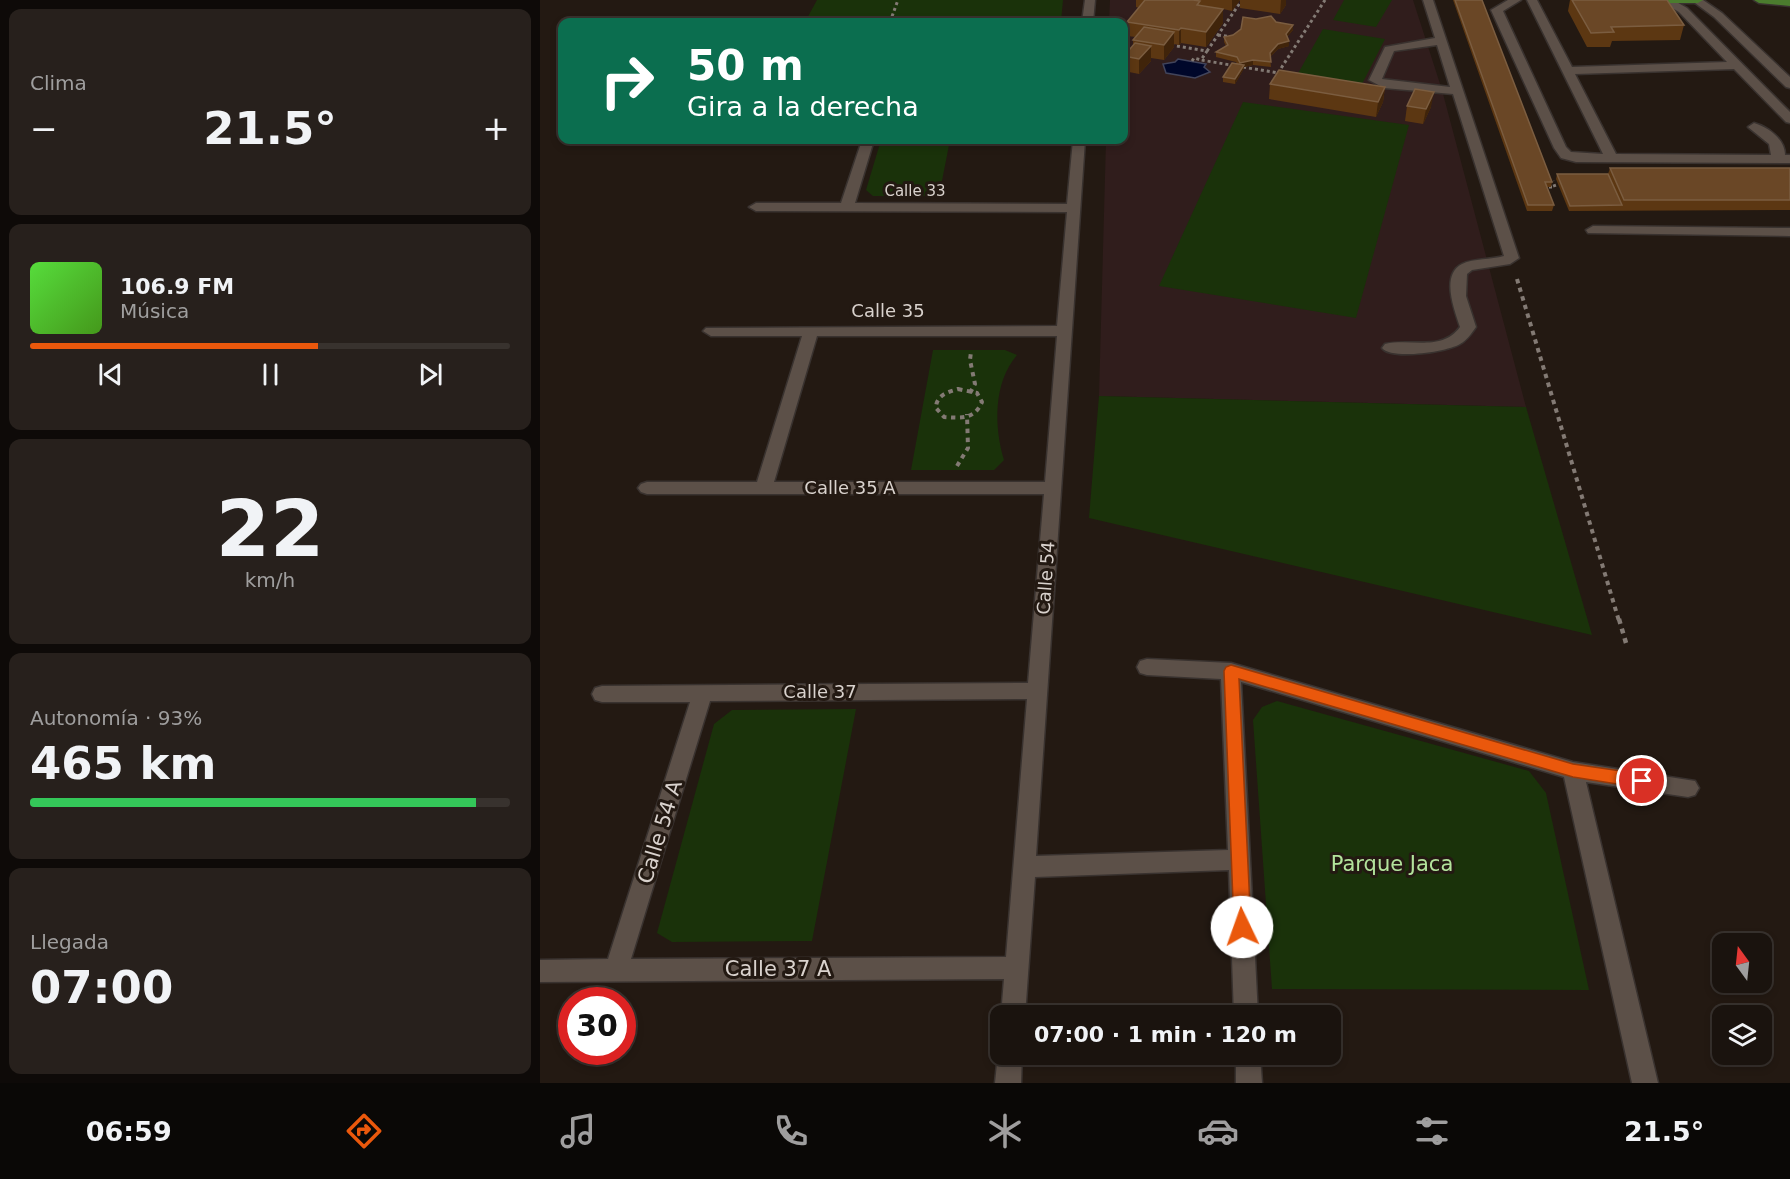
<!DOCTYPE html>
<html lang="es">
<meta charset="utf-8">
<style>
:root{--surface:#1a130e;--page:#27201c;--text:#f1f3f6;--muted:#9f9e9e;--line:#38322e;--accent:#ea580c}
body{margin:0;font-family:"DejaVu Sans",sans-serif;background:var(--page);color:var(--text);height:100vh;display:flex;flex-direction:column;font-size:22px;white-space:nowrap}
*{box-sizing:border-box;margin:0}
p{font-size:20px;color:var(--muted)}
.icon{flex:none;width:33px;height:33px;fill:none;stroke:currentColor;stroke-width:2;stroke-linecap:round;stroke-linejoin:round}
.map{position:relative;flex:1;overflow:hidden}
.panel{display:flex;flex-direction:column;gap:9px;padding:9px;background:#0e0a08;width:540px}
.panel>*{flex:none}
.hud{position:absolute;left:18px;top:18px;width:570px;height:126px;border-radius:12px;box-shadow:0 3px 9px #0003,0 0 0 2px var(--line);background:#0b6e4f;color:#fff;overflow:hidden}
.needle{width:39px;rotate:345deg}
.buttons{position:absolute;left:1172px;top:933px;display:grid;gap:12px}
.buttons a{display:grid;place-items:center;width:60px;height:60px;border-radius:12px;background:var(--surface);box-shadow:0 3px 9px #0003,0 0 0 2px var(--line);font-size:30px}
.speed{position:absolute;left:18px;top:987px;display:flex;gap:12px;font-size:30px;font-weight:700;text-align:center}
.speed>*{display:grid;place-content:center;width:78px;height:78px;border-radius:50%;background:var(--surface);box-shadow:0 3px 9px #0003,0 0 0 2px var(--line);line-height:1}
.speed .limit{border:9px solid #d22;background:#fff;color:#111}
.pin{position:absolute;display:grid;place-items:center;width:51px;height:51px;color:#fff;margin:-26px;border:3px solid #fff;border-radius:50%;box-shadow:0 2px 6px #0007}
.me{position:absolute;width:66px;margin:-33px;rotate:357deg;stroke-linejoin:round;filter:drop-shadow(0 0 4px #0008)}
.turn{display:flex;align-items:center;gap:21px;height:126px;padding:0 30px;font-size:27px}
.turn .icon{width:78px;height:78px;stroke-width:2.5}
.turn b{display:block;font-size:42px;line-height:51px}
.big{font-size:45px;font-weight:700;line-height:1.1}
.panel .card{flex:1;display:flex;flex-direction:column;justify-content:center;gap:9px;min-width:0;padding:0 21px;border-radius:12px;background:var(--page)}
.panel .dial{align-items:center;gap:0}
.dial b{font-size:78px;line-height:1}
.song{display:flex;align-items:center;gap:18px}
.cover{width:72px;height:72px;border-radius:9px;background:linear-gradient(135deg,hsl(110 70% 55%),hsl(100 70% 35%))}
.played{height:6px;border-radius:3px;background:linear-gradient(90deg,var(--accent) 60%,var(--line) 60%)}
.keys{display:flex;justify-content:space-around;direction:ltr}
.heat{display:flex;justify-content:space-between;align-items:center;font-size:33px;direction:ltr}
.charge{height:9px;border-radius:4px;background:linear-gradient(90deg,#34c759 93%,var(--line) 0)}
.trip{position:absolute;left:450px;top:1005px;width:351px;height:60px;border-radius:12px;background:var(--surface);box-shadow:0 3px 9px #0003,0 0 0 2px var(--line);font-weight:700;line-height:60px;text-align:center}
.tabs{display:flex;height:96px;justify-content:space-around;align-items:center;background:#0a0806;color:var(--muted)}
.tabs .icon{width:42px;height:42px}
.tabs .current{color:var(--accent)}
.tabs b{font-size:27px;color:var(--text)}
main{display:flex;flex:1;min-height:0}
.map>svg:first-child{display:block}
.education{fill:#301d1c}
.green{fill:#1a320a}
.water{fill:#00072a;stroke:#41445b;stroke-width:1.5}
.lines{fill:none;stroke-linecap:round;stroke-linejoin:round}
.minor-casing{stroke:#39322f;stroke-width:3}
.major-casing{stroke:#39322f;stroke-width:3}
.path-far2{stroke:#837a74;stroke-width:3;stroke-dasharray:3 3;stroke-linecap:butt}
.path-far1{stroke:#837a74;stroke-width:4;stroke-dasharray:4.5 4.5;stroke-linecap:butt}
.path{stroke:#837a74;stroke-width:4.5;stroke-dasharray:5 5;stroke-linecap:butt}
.minor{fill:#5c5048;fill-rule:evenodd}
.major{fill:#4b7c2e;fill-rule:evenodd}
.wall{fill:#5c3712}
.shaded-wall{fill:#40240a}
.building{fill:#6a4726;stroke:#7b5d40;stroke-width:1.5}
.route{fill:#ea580c;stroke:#983908;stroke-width:1.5}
.labels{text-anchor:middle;stroke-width:6;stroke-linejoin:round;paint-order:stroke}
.far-street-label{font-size:15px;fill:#d9d2cd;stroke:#231912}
.street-label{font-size:18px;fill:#d9d2cd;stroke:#231912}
.near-street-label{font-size:21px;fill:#d9d2cd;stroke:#231912}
.near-park-label{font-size:21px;fill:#b3e39c;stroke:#231912}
</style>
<main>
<section class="panel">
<div class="card"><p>Clima</p>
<div class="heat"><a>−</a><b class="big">21.5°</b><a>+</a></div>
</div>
<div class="card">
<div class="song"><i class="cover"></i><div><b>106.9 FM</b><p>Música</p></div></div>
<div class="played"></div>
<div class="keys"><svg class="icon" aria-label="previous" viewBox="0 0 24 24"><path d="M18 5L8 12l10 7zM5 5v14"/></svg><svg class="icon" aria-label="pause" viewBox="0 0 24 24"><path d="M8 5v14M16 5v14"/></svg><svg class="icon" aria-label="next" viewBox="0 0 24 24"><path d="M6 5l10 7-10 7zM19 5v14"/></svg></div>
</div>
<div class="card dial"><b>22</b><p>km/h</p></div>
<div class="card"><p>Autonomía · 93%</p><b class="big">465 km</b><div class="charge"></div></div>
<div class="card"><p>Llegada</p><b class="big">07:00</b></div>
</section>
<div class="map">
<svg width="1250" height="1083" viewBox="0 0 1250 1083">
<rect width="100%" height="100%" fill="#231912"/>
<path class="education" d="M570,0H873L902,90L986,407L559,396L566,140H584V22H569Z"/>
<g class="green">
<path d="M277,0H523L521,22H265Z"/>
<path d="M804,0H852L836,27L793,20Z"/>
<path d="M783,29L845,39L820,88L756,77Z"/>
<path d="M703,102L869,125L816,318L619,286Z"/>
<path d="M341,140H410L399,196H333L326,190Z"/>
<path d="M393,350H465L477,355C453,383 454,427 464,460L454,470H371Z"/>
<path d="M559,396L986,407L1052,635L549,518Z"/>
<path d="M737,701L989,771L1006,793L1049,990L732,989L713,720L722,707Z"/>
<path d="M316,709L272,941L132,942L117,933L174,724L192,710Z"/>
</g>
<path class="water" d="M638,59L666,64L664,67L670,72L655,78L626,73L623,64L635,62Z"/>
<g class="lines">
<g class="minor-casing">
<g id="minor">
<path d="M545,0H555L553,22H542Z"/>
<path d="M883,0H893L979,258L970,264L932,270L927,274L926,296L936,327C931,334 927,340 920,344C907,352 851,360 842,348L845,344C870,338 902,352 920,327C915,311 900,275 922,264C934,258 951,260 964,256L913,94L844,88L829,80L845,47L895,38ZM897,45L910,87L842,79L854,51Z"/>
<path d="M968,0H981L963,11L1026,147L1031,152L1063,154L987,0H997L1032,67L1187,62L1139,12L1121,1L1133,0L1147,8L1250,112V123L1246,122L1194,69L1035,74L1076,154L1231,155L1229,144L1208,127L1214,123C1228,127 1245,139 1245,155H1250V163L1036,162L1021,158L1014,148L951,10Z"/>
<path d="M1151,0H1163L1182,13L1250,77V88L1246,87L1174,17Z"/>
<path d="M322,140H334L315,203L527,204L533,140H545L496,856L688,850L681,679L607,675L600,673L597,667L600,661L607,659L691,663L1033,762L1155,781L1159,788L1155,795L1148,797L1046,782L1118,1083H1092L1024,777L701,682L718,1016H694L689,870L495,877L485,1016H461L464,979L0,982V960L68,959L150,702H62L55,700L52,694L55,688L62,686L488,683L504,494H107L101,492L98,488L101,484L107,482H217L262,336H171L163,331L166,328L517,326L527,212L216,211L209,207L216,203H301ZM277,336H517L505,482H234ZM487,699L466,957L91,959L170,701Z"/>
<path d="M1053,226L1250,228V236L1048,233L1046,230Z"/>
<path d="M460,1047V1054H482L481,1083H455L458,1054Z"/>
<path d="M696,1054H720L722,1083H696Z"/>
</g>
</g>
<g class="major-casing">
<g id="major">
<path d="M1114,0H1163L1158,3H1119Z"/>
<path d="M1214,0H1250V6L1219,3Z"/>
</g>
</g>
<g class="path-far2">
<path d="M350,22L358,0"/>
<path d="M678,35L692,37"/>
<path d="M631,45L667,51L661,60L738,73"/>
<path d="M667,51L702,0"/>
<path d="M652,61L654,58L661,60"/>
<path d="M738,73L785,0"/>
<path d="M1003,187H1015L1013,181"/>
</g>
<g class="path-far1">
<path d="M977,279L1079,621"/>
<path d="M418,389L437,393L442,402C434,420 421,418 404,417L396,408C396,395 408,392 418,389Z"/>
<path d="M430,393L435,384L430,360L431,352"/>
<path d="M417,466L428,448L427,414"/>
</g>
<path class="path" d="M1079,619L1086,643"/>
<use href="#minor" class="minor"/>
<use href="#major" class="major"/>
</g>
<g class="wall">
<path d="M596,0H653L658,1V0H700L692,11L683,9V23L666,47L641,43L639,45L634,44V47L624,60L611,58V61L599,74L584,71V56L593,45V40L596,37L587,36V22L599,8L596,7Z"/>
<path d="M700,0H746V5L740,14L700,8Z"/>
<path d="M913,0H942L1012,182L1011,187H1007L1014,205L1012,211H987Z"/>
<path d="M1030,0H1127L1144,25L1140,40L1072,41L1070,47H1047L1028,11Z"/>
<path d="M716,19L736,22L753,30L747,37L749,41V46L738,49L730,57L731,67L713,65L704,67L703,70L695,84L683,82V77L697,64L696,62L676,57V52L686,46L684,42V37L693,35Z"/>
<path d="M730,84L845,87L843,102L836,117L729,99Z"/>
<path d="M867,106L891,107L883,124L865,121Z"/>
<path d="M1070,168H1250V210L1029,211L1016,179L1017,174H1068Z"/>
</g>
<g class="shaded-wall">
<path d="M692,0H700L692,11Z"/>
<path d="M741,0H746V5L740,14Z"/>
<path d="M683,9V23L666,47V32Z"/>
<path d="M753,25V30L745,39L746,34Z"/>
<path d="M641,28V43L639,45V30Z"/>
<path d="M634,32V47L624,60V45Z"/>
<path d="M749,41V46L738,49L729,58L730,53L738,44Z"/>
<path d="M611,46V61L599,74V59Z"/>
<path d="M713,60V65L704,67L703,70L695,84V79L700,68V63Z"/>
<path d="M845,87L843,102L836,117L838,102Z"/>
<path d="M894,92L891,107L883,124L886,109Z"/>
</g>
<g class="building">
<path d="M605,0H653L660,1L657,5L683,9L666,32L641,28L639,30L587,22Z"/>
<path d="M915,0H942L1012,182H1005L1014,205H988Z"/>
<path d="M1032,0H1127L1144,25L1071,27L1074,32L1051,33Z"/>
<path d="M731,16L736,22L753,25L746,34L749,41L738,44L730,53L731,62L713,60L700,63L697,57L676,52L688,45L684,37L693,35L701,29L703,17L716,19Z"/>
<path d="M604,27L634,32L624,45L593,40Z"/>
<path d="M595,43L611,46L599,59L584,56Z"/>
<path d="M692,63L704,65L695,79L683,77Z"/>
<path d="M739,70L845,87L838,102L730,84Z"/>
<path d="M875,89L894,92L886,109L867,106Z"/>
<path d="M1070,168H1250V200H1084Z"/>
<path d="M1017,174H1068L1082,205L1030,206Z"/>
</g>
<path class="route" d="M691,665L1033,764L1102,774L1108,776L1110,781L1108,786L1102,788L1033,777L699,679L711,927L708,932L702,935L696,932L694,927L684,671L686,667Z"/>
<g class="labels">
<g class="far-street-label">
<text x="375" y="196">Calle 33</text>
</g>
<g class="street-label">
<text x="348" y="317">Calle 35</text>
<text x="310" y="494">Calle 35 A</text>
<text transform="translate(506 578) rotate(-86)" y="6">Calle 54</text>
<text x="280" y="698">Calle 37</text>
</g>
<g class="near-street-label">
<text transform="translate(120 832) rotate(-73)" y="7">Calle 54 A</text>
<text x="238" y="976">Calle 37 A</text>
</g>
<g class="near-park-label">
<text x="852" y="871">Parque Jaca</text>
</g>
</g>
</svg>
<div class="buttons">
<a><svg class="needle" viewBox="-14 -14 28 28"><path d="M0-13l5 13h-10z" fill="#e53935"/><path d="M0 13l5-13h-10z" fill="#9f9e9e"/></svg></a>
<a><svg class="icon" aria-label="layers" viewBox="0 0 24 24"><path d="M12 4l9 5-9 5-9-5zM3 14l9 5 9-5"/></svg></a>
</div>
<div class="speed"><div class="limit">30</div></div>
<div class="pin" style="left:1102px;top:781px;background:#d93025"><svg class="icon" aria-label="arrive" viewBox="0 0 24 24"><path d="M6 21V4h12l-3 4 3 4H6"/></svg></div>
<svg class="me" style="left:702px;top:927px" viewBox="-20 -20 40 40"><circle r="19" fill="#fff"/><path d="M0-13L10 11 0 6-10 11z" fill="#ea580c"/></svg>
<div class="trip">07:00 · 1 min · 120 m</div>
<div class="hud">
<div class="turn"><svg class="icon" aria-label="right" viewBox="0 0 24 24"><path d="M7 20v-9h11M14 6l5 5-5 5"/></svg><div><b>50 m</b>Gira a la derecha</div></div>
</div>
</div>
</main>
<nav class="tabs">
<b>06:59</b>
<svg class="icon current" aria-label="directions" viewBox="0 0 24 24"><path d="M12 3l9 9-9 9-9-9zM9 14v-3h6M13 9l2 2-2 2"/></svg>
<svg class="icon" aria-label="music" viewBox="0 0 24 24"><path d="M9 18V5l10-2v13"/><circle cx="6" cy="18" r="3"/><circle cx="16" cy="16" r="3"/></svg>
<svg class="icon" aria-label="phone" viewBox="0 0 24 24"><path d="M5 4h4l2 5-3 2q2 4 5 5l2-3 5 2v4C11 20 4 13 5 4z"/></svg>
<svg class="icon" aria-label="climate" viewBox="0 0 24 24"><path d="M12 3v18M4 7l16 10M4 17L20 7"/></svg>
<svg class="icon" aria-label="car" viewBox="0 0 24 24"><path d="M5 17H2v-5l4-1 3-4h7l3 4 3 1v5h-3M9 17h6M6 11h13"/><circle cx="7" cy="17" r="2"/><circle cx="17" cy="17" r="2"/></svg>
<svg class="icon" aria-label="filters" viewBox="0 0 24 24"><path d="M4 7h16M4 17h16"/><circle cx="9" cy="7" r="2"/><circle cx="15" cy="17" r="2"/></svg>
<b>21.5°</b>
</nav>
